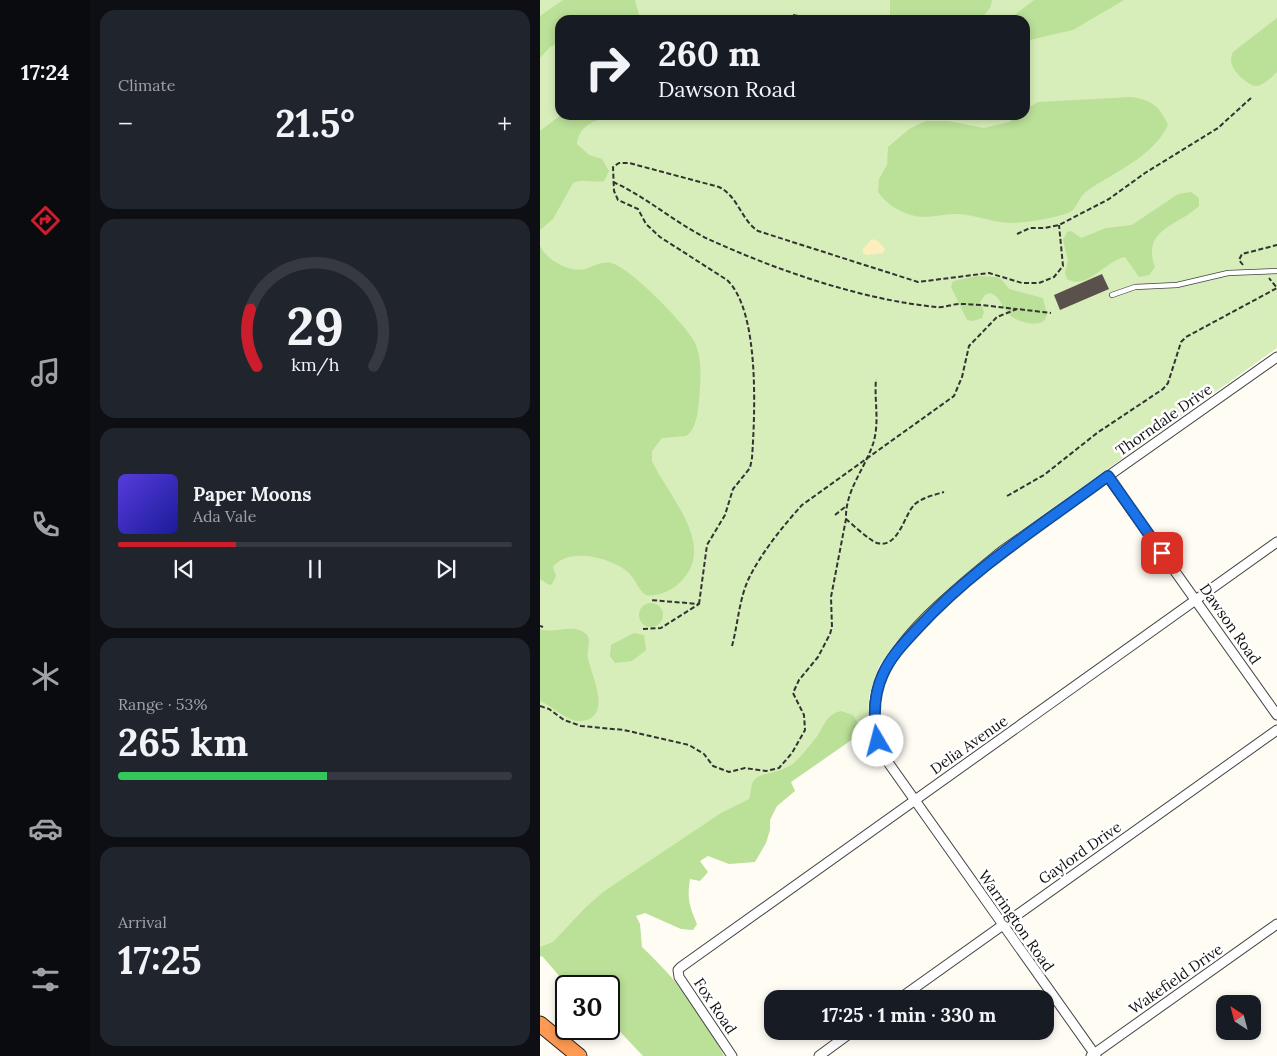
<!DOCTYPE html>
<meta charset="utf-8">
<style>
:root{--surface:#171b24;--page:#20242c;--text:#f1f3f6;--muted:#9ea1a6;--line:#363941;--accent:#cc1d2d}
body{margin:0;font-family:Lora,serif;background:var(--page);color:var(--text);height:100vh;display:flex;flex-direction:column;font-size:19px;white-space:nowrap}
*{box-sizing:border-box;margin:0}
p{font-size:16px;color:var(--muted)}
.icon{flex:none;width:28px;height:28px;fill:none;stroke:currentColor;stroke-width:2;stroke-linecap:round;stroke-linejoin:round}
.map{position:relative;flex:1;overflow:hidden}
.sheet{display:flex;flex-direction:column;gap:10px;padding:10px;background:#0d0f14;width:450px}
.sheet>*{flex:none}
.top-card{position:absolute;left:15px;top:15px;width:475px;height:105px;border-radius:15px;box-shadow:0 2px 8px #0003;background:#171b24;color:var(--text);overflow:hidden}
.needle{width:32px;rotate:324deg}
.tools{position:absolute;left:676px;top:995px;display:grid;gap:10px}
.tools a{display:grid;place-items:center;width:45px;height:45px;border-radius:10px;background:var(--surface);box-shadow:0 2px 8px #0003;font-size:25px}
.speed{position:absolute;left:15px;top:975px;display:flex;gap:10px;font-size:25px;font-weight:700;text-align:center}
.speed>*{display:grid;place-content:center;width:65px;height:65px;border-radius:50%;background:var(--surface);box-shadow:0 2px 8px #0003;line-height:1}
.speed .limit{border:2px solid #111;border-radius:8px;background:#fff;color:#111}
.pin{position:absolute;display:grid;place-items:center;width:42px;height:42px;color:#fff;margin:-21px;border-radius:10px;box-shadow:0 2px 8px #0006}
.me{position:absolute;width:55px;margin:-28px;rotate:352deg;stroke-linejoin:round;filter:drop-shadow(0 0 4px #0008)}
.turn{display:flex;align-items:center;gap:18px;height:105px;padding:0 20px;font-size:22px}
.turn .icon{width:65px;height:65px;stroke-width:2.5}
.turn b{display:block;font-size:35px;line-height:42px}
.big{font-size:38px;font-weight:700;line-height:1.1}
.sheet .card{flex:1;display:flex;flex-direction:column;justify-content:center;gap:8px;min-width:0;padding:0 18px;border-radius:15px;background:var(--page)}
.sheet .dial{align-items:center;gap:0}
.dial svg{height:130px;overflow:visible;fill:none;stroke:var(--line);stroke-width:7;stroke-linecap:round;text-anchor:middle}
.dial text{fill:var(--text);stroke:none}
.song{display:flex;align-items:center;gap:15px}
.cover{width:60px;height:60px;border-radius:8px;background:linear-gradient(135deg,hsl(250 70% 55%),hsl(240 70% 35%))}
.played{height:5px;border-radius:2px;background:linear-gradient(90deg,var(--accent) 30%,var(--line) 30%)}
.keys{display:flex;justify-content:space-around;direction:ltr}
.heat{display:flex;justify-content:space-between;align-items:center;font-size:28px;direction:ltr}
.charge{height:8px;border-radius:4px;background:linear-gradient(90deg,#34c759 53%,var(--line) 0)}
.trip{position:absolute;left:224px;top:990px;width:290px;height:50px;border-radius:15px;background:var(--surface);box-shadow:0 2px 8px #0003;font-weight:700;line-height:50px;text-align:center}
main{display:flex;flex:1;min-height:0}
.tab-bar{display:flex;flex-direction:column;width:90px;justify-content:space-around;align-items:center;background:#090b0e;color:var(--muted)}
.tab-bar .icon{width:35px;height:35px}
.tab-bar .on{color:var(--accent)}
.tab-bar b{font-size:22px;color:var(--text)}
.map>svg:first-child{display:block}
.green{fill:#d7eeba;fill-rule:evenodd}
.forest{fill:#bbe098}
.sand{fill:#feedbd}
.building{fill:#5a514c}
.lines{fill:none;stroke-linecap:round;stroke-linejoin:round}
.lane-casing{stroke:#444;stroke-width:6}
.street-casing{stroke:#444;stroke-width:11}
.highway-casing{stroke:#222;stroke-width:17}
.path{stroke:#333;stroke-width:2;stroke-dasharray:5 2.5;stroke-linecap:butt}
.lane{stroke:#fff;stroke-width:4.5}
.street{stroke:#fff;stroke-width:9}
.highway{stroke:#fe9a53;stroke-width:15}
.route-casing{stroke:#114b97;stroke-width:12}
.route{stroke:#1a73e8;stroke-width:9}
.labels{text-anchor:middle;stroke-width:5;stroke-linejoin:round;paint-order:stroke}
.street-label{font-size:15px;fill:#111;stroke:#fff}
</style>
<main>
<nav class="tab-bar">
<b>17:24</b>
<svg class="icon on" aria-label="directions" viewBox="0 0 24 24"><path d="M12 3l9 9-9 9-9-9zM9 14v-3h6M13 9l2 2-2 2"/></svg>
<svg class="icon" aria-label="music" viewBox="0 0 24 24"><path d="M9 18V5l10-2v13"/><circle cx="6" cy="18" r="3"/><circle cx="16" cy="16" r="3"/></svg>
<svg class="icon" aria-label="phone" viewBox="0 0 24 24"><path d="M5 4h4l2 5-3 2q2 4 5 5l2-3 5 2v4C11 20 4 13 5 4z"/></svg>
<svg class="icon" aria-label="climate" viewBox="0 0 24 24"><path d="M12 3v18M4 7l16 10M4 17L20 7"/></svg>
<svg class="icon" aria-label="car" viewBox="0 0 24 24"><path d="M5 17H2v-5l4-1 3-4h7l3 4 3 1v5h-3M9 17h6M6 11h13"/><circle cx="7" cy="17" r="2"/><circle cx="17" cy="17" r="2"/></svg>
<svg class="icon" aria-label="filters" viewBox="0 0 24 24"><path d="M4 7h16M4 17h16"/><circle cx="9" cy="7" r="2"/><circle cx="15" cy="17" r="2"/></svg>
</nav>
<section class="sheet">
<div class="card"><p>Climate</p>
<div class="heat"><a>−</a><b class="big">21.5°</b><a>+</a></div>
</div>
<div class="card dial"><svg viewBox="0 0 100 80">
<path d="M14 69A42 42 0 1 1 86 69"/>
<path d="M14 69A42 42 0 0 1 10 34" stroke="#cc1d2d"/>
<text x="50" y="56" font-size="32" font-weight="700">29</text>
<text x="50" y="72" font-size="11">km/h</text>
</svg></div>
<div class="card">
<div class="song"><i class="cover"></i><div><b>Paper Moons</b><p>Ada Vale</p></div></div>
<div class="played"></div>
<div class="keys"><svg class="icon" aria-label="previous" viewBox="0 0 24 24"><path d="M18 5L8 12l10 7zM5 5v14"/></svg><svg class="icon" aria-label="pause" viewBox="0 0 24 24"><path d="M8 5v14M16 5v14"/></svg><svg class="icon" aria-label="next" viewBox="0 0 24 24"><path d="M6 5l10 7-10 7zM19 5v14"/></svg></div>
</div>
<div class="card"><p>Range · 53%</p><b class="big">265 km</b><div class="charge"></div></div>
<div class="card"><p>Arrival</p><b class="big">17:25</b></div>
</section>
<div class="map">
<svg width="737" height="1056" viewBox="0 0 737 1056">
<rect width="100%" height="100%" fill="#fffcf4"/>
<path class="green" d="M0,0H737V348L461,545L403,593L356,642L339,666L329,696L328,728L0,957ZM20,20H485V115H20Z"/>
<g class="forest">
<path d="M23,0H95L99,15L94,20H20V42L10,47L0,58V16Z"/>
<path d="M350,0H452L450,8L440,20H350Z"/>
<path d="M494,0H584L533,30L485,41V20H468Z"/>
<path d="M737,18V72C732,77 724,85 717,86C710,87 696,74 693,67C690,62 691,57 693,52Z"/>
<path d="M591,97C611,100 620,106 628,125C613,157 574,172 547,191C538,197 537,210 528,213C511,219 478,225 460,222C446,220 434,215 419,214C402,213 387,220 371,215C357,211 346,203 338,192L339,179L347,165L348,147L369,129L386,121H408L444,128L469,122L479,115H485V110L498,102Z"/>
<path d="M21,115H78C61,119 39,122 37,144L49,155L62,159L69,171L64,181C52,183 44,178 33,183L13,219L0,230V131Z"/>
<path d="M651,192L659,198V206C638,226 601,229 615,267L609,275L599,277L585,257C566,260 547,291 527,279L525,273L528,260L523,240L527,232L531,231L541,238L566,228L592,225L638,194Z"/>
<path d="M0,246C7,260 29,273 45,269C53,267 62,261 71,263C90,267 145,324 154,341C161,354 161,372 160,386C159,401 159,428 146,436L122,438L112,451V461C128,496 180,548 138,584C131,591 116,597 106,595C98,590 96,580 89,573C73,558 29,546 13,567L16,576L12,584L9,585L0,579Z"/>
<path d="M437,276L456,277L461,279L469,289L503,298L507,315L504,321C494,327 476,322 468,313C461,306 461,297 450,293L445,295L440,302L444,312L442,318L433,321L427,320L411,287L413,281Z"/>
<circle cx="111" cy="615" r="12"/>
<path d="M0,629C14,634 33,623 45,633C53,639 46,649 48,658C51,675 74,718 41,721C27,722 13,706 0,701Z"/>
<path d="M94,633L104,635L106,650L92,661L75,663L70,656L71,645Z"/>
<path d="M301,711L313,715L323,732L251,782L255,791L237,806L230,820V830L226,843L215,862L189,864L168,856L160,861L168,872L160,881L150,879C147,899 149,905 157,924L153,930L141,929L105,913L96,916L100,924L102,947C136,979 164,1014 184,1056H103L69,1020V986H28L2,956L0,957V947L13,942L46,907L63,892L181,813L209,799C211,793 211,784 214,780C220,772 242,774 255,762C263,754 271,744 278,735C285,724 286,715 301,711Z"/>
</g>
<path class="sand" d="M332,239L338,241L345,249L343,253L327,255L323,253V249Z"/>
<path class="building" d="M562,274L569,289L520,310L514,295Z"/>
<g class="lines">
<g class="lane-casing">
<path id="lane" d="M572,295L595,287L637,285L688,273L737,271"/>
</g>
<g class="street-casing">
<g id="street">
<path d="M568,477L737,715"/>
<path d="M359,999L737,730"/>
<path d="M192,1056L139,977L138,970L141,967L737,542"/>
<path d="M279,1056L313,1031"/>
<path d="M551,1056L737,924"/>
<path d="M556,1056L345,758C334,734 331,709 339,684C356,635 423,583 462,551L737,357"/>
</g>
</g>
<g class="highway-casing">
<path id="highway" d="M0,1024L39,1056"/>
</g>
<g class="path">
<path d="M253,15L276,20"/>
<path d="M73,182C107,197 135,223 168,239C236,270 322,300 397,307C404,308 412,304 419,304C438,304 458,307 476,309"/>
<path d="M477,234L490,228H504L519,225L569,199L605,173L678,128L711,98"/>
<path d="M703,265L699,260L702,254L737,245"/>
<path d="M467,496L504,475L557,433L623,389L628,383L641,342L646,337L737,288L729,278"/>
<path d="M295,515L305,507"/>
<path d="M306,519C313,525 329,540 337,543C359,549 364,514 375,504C384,497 394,495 404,492"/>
<path d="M159,604L167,545L185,515L193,489L210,468L212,458C215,414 220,311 187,280L120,237L106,224L98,209L78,200L74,191L73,167L79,163H89L179,187C198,196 201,220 218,231L378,282L449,273L482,283H499L514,277L523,266L519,225"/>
<path d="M0,626L3,627"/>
<path d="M103,629L121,628L159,604L110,600"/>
<path d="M192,646C198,624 199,599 209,578C222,552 243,526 262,505L414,396L422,377L429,346L457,317L477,309L511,313"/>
<path d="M0,706L9,709L24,720L41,726L84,730L149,745L164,754L173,766L189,772L205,768L226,771L239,768L252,753L265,730L264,715L253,693L259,680L278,657L290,634L292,627L291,597L306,519C305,491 324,470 333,444C340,422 334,401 336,379"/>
</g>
<use href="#lane" class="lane"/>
<use href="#street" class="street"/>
<use href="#highway" class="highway"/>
</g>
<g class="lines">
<g class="route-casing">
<path id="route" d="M338,741C333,718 333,696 343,674C351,656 365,642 378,628C433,568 502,525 568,476L622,553"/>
</g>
<use href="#route" class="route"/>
</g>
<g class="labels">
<g class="street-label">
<text transform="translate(624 420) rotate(-35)" y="5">Thorndale Drive</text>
<text transform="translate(690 624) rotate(55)" y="5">Dawson Road</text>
<text transform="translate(429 745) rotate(-35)" y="5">Delia Avenue</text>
<text transform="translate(540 853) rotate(-35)" y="5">Gaylord Drive</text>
<text transform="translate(476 921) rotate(55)" y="5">Warrington Road</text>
<text transform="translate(636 979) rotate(-35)" y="5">Wakefield Drive</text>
<text transform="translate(175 1006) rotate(56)" y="5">Fox Road</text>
</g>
</g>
</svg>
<div class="tools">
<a><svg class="needle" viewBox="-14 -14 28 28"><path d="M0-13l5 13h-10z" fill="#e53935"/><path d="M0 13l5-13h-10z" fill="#9ea1a6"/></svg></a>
</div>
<div class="speed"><div class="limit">30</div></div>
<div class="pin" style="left:622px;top:553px;background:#d93025"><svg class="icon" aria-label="arrive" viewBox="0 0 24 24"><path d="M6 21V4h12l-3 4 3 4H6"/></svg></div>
<svg class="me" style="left:338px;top:741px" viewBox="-20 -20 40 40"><circle r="19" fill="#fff"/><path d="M0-13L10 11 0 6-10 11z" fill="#1a73e8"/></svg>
<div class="trip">17:25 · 1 min · 330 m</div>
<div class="top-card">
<div class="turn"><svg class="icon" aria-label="right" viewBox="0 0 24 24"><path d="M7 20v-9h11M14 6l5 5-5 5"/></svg><div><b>260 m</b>Dawson Road</div></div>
</div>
</div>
</main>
